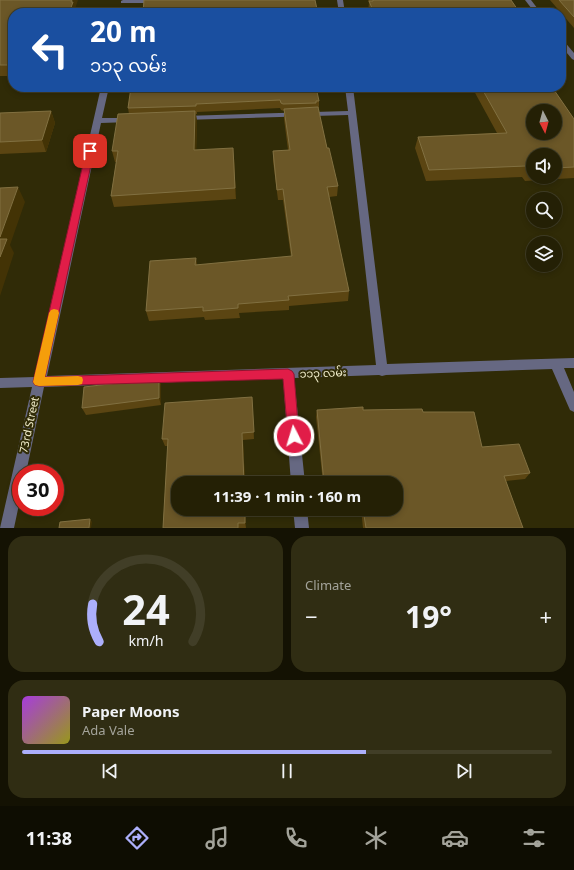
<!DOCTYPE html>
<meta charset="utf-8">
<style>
:root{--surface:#242005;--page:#302d13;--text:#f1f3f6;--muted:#a3a39a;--line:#413e27;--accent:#acaffb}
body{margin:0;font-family:"Noto Sans","Noto Sans Myanmar",sans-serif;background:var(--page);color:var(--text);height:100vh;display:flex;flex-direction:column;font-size:15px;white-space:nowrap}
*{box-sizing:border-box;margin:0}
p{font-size:13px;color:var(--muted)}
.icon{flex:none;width:22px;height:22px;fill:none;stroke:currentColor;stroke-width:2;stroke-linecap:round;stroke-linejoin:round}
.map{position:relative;height:528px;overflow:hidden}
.sheet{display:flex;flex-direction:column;gap:8px;padding:8px;background:#141203;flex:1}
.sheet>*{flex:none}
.guide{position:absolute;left:8px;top:8px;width:558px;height:84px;border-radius:16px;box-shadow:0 2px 6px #0003,0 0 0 1px var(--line);background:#1a4fa0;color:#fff;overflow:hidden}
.needle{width:26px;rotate:174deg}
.tools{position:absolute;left:526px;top:104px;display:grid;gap:8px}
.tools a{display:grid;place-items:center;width:36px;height:36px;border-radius:50%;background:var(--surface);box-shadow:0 2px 6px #0003,0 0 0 1px var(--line);font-size:20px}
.speed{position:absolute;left:12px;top:464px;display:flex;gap:8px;font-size:20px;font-weight:700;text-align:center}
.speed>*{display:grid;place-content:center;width:52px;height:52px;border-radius:50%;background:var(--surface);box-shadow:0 2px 6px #0003,0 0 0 1px var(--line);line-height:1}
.speed .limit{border:6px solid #d22;background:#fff;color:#111}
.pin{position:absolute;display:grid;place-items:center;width:34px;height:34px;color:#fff;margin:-17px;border-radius:8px;box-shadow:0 2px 6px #0006}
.me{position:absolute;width:44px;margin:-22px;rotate:355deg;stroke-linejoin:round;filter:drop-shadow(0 0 3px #0008)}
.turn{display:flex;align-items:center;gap:14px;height:84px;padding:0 16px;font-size:18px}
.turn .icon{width:52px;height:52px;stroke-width:2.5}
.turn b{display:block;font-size:28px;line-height:34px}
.big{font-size:30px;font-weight:700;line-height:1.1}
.sheet .widget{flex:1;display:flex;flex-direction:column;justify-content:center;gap:6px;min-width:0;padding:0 14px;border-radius:16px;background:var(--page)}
.sheet .dial{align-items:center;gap:0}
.dial svg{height:104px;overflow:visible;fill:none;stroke:var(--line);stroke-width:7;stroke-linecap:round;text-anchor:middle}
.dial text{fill:var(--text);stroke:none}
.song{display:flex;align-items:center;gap:12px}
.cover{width:48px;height:48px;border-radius:6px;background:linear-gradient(135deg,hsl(280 70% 55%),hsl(60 70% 35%))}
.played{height:4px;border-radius:2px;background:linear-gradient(90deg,var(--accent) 65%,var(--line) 65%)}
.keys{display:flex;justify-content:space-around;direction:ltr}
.heat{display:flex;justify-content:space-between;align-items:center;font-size:22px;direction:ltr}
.sheet .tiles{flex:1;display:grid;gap:8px;grid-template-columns:1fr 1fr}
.widget:last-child{grid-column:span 2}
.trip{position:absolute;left:171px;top:476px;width:232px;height:40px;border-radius:16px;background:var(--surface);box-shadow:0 2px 6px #0003,0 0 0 1px var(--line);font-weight:700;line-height:40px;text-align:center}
.tabs{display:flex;height:64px;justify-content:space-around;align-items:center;background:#0e0d02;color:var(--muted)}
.tabs .icon{width:28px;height:28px}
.tabs .current{color:var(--accent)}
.tabs b{font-size:18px;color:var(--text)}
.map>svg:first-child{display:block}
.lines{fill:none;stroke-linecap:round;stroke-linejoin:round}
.minor{fill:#666882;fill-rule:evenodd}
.wall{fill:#5b4512;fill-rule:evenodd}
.shaded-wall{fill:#433305}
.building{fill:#6b5727;stroke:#817041;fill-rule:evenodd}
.route{fill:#e11d48;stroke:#92132f}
.slow{fill:#f59e0b}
.labels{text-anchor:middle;stroke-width:4;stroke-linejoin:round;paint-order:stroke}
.street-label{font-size:11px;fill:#f5f1cf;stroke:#302b07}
</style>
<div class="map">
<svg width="574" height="528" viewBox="0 0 574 528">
<rect width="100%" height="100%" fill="#302b07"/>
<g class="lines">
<g class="minor">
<path d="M123,0H159L160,1L157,3H121V1Z"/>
<path d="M337,0H343L345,13H339Z"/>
<path d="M525,0H531L541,13H535Z"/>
<path d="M561,39L563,40L574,53V60L572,59L561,46Z"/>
<path d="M101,87H109L102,118H130L134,120L130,122L101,123L47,376L376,365L348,115L184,120L180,118L184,116L348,111L345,87H353L387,364L574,358V368H564L574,392V412L570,410L552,369L386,375L382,376L379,375L294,378L305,483H291L283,378L44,387L26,473H21V495L14,528H0L32,387L0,388V378L35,377Z"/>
<path d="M293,509H307L309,528H295Z"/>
</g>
</g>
<g class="wall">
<path d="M0,0L75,9L76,12L13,13V76H0Z"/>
<path d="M368,0H511L520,13H369L368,12L369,3Z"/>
<path d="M550,0H574V28Z"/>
<path d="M131,87L319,101V108H318L327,148L338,186L337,196L329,197L349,291L348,301L289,306V310L239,313L240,318L205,320L204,317L149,321L146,311L196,258L197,265L291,257L283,200H278L273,161V151L288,150L284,119V111L281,110L280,108L197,112V114H196L197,121L196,150L234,158L236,199L114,207L111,196L116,162H115L112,151L129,114L128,108Z"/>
<path d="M426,87H552L574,119V178L525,181L522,177L426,181L415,148L418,137L497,133L474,91L428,92ZM533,155H555V177H533Z"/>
<path d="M51,111L55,123L46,152L0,154V113Z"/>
<path d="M159,378L161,386V405L86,415L82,408Z"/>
<path d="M252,397L254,439L243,440L245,483H178L246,509V528H163L168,446H165L162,439Z"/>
<path d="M317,410H363L423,412L482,447L530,473L525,479L506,481L523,528H363L361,509H396V483H323L316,417Z"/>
</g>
<g class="shaded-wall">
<path d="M72,0H78L75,9L76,13H69Z"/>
<path d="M51,111L55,123L46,152L42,140Z"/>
<path d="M195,111L197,121L196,161L194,150Z"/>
<path d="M233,148L234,158L236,199L235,188Z"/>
<path d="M18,187L25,202L10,245L14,253L0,296V237Z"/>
<path d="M159,378L161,386V405L159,398Z"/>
<path d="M242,433L243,440L245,483H244Z"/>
<path d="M245,509H246V528L245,523Z"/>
<path d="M90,519L92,522L91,528H89Z"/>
</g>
<g class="building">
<path d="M0,0H72L71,2H73L69,13H13V65H0Z"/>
<path d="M144,0H315L317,9H315L316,13H143Z"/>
<path d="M373,0H511L520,13H374L369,1H373Z"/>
<path d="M559,0H574V17Z"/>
<path d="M131,87H316L319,101H316V103L283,104L281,103L280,100L196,104V106L128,108Z"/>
<path d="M481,87H552L574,119V167L555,168V155H533V170H529L526,166L429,170L418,137L507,133ZM533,111H555V133H533Z"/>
<path d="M318,107L327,148H329L338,186L327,187L349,291L288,296L289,300L238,304V308L203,311V307L146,311L150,261L196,258L195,265L292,256L283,189L277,190L273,151L290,150L284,109Z"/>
<path d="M51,111L42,140L0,142V113Z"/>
<path d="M195,111L194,150L233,148L235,188L111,196L118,151H112L118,114Z"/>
<path d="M18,187L0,237V188Z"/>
<path d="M0,239H7L0,257Z"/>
<path d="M159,378V398L82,408L84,387Z"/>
<path d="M252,397L254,432L242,433L244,483H178V509H245V523H238V528H163L168,439H162L165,403Z"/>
<path d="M363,407V410L422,409L423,412H474L482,447L519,444L530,473L504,476L523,528H366L363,509H396V483H360V480L324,483L317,410Z"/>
<path d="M90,519L89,528H59L60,522Z"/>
</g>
<path class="route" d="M90,149L94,151L45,377L288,369L292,371L294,374L299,436L298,440L294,442L290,440L288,436L283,379L39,386L35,385L33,382L86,151Z"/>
<path class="slow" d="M54,309L58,310L59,313L45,377L78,376L82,377L83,380L82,384L78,385L39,386L35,385L33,382L49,313L51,310Z"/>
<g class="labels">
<g class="street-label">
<text transform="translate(323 373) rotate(-2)" y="4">၁၁၃ လမ်း</text>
<text transform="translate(29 425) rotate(-78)" y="4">73rd Street</text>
</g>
</g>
</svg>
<div class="tools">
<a><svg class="needle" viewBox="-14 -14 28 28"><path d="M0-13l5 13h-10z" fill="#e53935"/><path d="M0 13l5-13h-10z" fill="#a3a39a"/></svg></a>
<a><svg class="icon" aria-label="sound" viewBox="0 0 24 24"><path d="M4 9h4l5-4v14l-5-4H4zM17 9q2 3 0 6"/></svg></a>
<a><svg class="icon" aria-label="search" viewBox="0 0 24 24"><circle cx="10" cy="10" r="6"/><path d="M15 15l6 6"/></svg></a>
<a><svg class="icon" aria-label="layers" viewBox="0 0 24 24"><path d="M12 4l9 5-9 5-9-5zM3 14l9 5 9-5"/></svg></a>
</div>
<div class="speed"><div class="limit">30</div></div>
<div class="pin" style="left:90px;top:151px;background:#d93025"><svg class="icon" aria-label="arrive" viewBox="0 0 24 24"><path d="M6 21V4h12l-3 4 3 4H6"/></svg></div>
<svg class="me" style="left:294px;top:436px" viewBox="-20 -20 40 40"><circle r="17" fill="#e11d48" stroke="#fff" stroke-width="3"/><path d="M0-11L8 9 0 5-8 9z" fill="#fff"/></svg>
<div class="trip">11:39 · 1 min · 160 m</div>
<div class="guide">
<div class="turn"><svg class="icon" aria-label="left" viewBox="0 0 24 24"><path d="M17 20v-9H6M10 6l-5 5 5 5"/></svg><div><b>20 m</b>၁၁၃ လမ်း</div></div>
</div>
</div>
<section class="sheet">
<div class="tiles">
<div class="widget dial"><svg viewBox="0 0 100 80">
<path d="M14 69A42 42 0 1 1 86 69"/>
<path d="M14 69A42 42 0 0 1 9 40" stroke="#acaffb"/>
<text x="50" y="56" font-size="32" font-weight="700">24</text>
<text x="50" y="72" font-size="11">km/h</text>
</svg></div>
<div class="widget"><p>Climate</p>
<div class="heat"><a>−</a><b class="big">19°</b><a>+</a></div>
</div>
<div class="widget">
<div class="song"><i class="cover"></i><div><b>Paper Moons</b><p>Ada Vale</p></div></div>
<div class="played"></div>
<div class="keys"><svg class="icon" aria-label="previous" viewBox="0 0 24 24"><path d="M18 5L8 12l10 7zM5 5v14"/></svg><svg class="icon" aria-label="pause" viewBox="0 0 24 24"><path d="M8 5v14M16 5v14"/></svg><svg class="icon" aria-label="next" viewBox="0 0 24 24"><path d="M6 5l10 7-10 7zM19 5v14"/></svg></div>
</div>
</div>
</section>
<nav class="tabs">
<b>11:38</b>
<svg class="icon current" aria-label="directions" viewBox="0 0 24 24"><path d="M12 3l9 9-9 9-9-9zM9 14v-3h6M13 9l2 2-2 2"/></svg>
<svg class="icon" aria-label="music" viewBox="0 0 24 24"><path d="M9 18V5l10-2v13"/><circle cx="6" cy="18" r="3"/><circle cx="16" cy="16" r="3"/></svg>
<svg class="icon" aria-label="phone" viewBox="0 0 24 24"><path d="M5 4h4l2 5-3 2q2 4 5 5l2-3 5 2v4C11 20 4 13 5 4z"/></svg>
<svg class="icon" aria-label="climate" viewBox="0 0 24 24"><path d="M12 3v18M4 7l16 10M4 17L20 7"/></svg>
<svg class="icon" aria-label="car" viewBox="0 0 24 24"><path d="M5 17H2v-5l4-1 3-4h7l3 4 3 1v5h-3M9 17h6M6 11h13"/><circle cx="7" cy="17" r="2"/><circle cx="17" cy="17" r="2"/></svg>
<svg class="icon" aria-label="filters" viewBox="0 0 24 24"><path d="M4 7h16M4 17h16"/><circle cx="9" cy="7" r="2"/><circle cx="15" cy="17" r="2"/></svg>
</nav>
